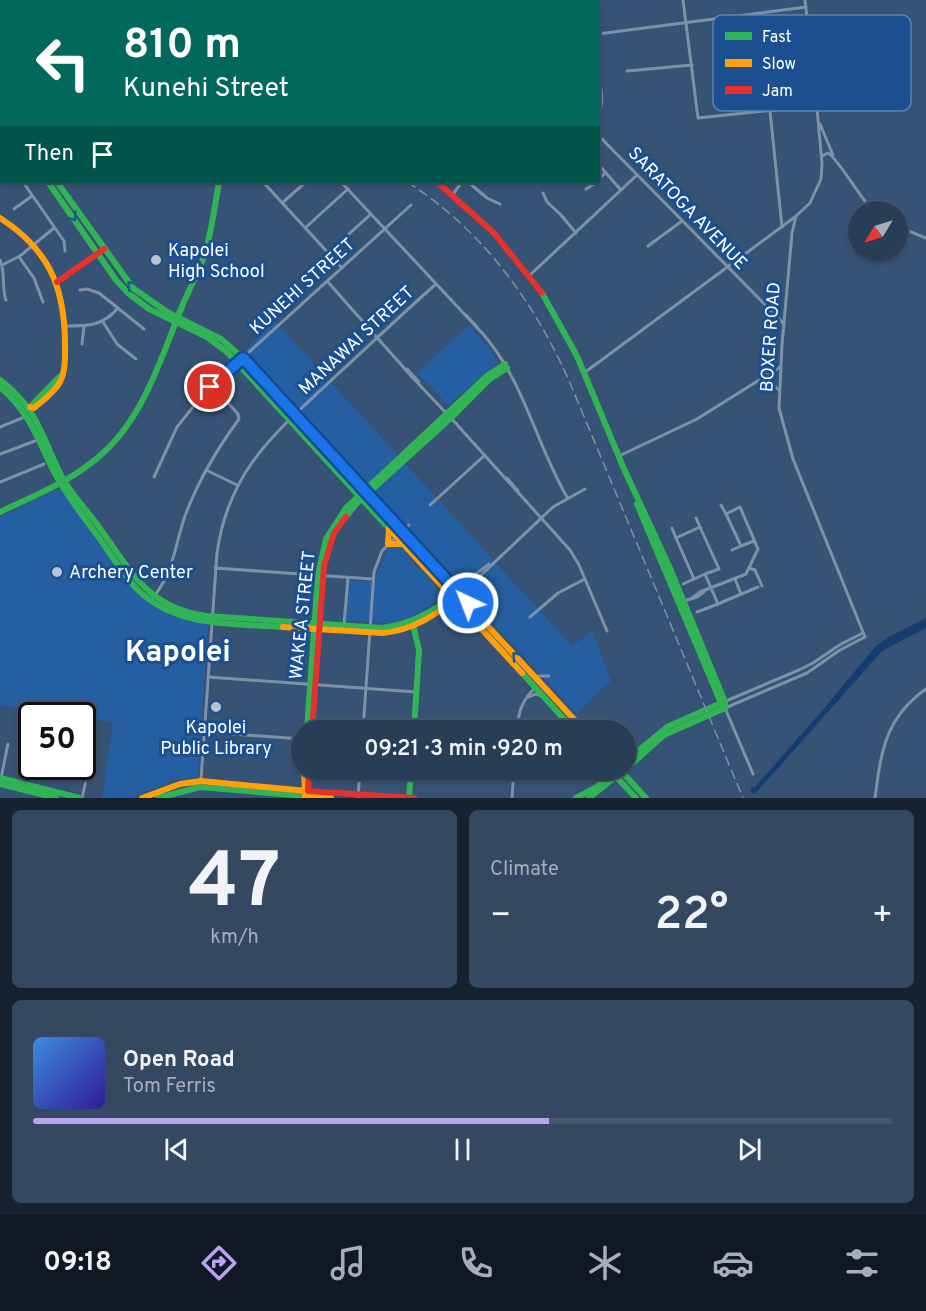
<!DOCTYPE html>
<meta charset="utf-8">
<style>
:root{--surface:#283e57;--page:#344961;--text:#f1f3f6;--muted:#a5aeba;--line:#44576d;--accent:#bca0f2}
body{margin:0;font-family:Overpass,sans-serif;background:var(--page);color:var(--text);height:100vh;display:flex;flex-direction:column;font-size:22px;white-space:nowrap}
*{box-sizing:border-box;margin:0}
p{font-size:20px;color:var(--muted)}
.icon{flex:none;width:33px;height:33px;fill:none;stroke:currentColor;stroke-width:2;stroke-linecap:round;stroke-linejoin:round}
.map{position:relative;height:798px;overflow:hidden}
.details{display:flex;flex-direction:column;gap:12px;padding:12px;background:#162230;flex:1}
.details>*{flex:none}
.guide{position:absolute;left:0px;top:0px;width:600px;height:183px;box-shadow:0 2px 4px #0004,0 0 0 2px var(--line);background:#00695c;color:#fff;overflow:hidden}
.needle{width:39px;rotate:232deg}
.controls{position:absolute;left:848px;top:201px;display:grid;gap:12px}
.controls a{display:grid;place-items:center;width:60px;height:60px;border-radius:50%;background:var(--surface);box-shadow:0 2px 4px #0004,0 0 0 2px var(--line);font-size:30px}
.speed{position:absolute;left:18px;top:702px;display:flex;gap:12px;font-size:30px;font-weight:700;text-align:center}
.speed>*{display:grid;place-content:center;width:78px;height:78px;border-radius:50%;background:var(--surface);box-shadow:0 2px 4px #0004,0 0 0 2px var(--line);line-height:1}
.speed .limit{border:3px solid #111;border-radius:9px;background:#fff;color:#111}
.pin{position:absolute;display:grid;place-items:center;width:51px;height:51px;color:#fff;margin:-26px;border:3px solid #fff;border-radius:50%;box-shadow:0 2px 6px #0007}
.me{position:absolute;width:66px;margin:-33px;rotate:317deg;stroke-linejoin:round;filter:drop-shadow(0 0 4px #0008)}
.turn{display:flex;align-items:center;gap:21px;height:126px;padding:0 24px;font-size:27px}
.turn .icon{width:78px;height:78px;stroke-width:2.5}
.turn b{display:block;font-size:42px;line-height:51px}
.then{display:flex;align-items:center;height:57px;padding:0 24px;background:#0003;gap:12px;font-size:22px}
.big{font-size:45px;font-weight:600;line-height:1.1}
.details .widget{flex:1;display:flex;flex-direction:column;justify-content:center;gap:9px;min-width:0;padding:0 21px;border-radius:9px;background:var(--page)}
.details .dial{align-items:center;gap:0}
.dial b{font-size:78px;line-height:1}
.song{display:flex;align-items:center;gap:18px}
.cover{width:72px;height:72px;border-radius:9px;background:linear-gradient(135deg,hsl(210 70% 55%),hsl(250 70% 35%))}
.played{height:6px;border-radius:3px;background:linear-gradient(90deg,var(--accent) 60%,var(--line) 60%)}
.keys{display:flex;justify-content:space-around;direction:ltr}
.heat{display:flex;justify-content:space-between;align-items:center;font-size:33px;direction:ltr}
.details .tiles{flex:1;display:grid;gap:12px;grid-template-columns:1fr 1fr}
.widget:last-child{grid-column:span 2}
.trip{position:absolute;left:291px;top:720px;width:345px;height:60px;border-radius:30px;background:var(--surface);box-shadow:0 2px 4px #0004,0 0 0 2px var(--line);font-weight:600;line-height:60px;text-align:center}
.dock{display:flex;height:96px;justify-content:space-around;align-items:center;background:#101923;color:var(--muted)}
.dock .icon{width:42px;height:42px}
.dock .on{color:var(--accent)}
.dock b{font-size:27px;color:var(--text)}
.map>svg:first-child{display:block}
.green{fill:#265fa1}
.water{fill:#153c6e}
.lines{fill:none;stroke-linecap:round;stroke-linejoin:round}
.street{stroke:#7d92a8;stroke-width:3}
.fast{stroke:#30b455;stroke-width:6}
.slow{stroke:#ff9f0a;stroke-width:6}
.jam{stroke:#e5322d;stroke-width:6}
.rail{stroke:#7e92a7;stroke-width:1.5;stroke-dasharray:10 4.5;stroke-linecap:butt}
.oneway{stroke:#1d5989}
.route-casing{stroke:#114b97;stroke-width:15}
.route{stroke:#1a73e8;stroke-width:10}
.poi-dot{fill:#b9c2ce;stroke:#1b4f8f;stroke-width:2}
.labels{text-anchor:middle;stroke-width:6;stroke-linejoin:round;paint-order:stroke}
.street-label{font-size:18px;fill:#fff;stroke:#1b4f8f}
.poi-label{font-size:18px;fill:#fff;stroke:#1b4f8f;text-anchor:start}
.town-label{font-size:30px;font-weight:bold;fill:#fff;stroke:#1b4f8f}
.key{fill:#1b4f8f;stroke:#5f84b1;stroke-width:1.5}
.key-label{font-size:16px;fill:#fff}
</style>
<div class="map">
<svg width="926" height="798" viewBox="0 0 926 798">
<rect width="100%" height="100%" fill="#365274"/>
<g class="green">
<path d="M275,321L572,646L592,631L611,681L576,713L243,353Z"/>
<path d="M469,325L491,351L498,363L448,405L417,373Z"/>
<path d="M56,490H63L132,584L166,612L208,624L198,777L175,780L130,798H102L113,722L83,717L82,716L0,705V517Z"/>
<path d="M398,544L440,591L437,601L412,617L391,623L346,621L347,580L376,582L377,574L388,548Z"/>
</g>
<path class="water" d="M926,618V628L882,651L755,794L751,792L750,789L755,787L821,712L876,646L889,637Z"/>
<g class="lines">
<g class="street">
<path d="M47,0L49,2"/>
<path d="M454,0L456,2"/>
<path d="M683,0L698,118L783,109L816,101"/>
<path d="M805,0L817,109"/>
<path d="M8,2L9,0"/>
<path d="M598,34L806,7"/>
<path d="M0,46L2,47"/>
<path d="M627,71L692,65"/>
<path d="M598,77C602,90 604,104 598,116"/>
<path d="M770,111L782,227"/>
<path d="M820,124L833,155"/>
<path d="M598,135L784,324"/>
<path d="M822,156L828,153C837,157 862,201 874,212"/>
<path d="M0,157L2,158"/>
<path d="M598,164L621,190"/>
<path d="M598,180L605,173"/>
<path d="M23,182L64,241L65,251"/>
<path d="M263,182L342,268"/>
<path d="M341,182L483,334C524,381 536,444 567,497"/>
<path d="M468,182L487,198L500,204"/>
<path d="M586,189L597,182"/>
<path d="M543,193L547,202L561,215L576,233"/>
<path d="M453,194L462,182"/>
<path d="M282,203L306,182"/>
<path d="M14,209L32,196"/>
<path d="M897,226L926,238"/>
<path d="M305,228L348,189"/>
<path d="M648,246L682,221"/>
<path d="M328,253L371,214"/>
<path d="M19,257L34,278L43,302"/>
<path d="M0,260C6,274 1,287 6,300"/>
<path d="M2,265L20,256L54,228"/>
<path d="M530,275L637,175"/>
<path d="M327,281L412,377L446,413"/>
<path d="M80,290L87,289L99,293L144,329"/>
<path d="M466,315L477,327"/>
<path d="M103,322L117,344L136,359"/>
<path d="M66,326C88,326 103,326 118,308"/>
<path d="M82,344L84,326"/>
<path d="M407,369L419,382"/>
<path d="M584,373L795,217"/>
<path d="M760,380L770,382L779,390"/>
<path d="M451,418L570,550L579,565L607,631"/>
<path d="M0,427L22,418"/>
<path d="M0,454L35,441"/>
<path d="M619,456L697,419L780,367"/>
<path d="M206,470L237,485"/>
<path d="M154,477L177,427L205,392L411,205"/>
<path d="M507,478L518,491"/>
<path d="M0,482L44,464"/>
<path d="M430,505L485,455"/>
<path d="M721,505L726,514"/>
<path d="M696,518L700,527"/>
<path d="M672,528L676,538"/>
<path d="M402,532L409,525"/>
<path d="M741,546L754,541"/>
<path d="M215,568L372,579"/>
<path d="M749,568L755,570L762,586"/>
<path d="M735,579L741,594"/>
<path d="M683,584L694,579"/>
<path d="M457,592L476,574L489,564"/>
<path d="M460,595L553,507L585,489"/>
<path d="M153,598C175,569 174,548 185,516C198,481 217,449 239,419L238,414L212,385"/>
<path d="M692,598L700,592L746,574L758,549L740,507L726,514L741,546L732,550"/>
<path d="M684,601L697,597L704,592"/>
<path d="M718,604L758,587"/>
<path d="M697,612L718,604L705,574L694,579L676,538L700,527L719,569L705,574"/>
<path d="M530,617L558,593L585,579"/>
<path d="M344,625L348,578"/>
<path d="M536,676H549"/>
<path d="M208,677L416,692"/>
<path d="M528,697L536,694L542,696"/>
<path d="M726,701L799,670L813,663L841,644L863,633"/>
<path d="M363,730L374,572L382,551L396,537"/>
<path d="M517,730C518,713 522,700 535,688"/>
<path d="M204,732L302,739"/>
<path d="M753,774L725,708L807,673L840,650L865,637L793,459L779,408L782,345L792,233L796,216L810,203L821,179L822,163L817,109"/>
<path d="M1,778L8,744"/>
<path d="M201,779L217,553C229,467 279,430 338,374C371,344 403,313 436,284"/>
<path d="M82,798L87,776L83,746L87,718"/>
<path d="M358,798L360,770"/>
<path d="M512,798L514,770"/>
<path d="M875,798C881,752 885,718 926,689"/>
</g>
<g class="fast">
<path d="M157,0L159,2"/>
<path d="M270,0V2"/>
<path d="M264,2L265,0"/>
<path d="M0,73L2,71"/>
<path d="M0,114L2,115"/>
<path d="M48,182L116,280L128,293L149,309L207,337L227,352L393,533"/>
<path d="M57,182L133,288L167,312L221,339L236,352L445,580"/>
<path d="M542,293L577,356L624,469L669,566L725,702V708"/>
<path d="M0,380C38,409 41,435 61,475C70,493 84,507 96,523C130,568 145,608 207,616L382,628C409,624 431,614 452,596"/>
<path d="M0,387C28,410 38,439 53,470C66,496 85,518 102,542C113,558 124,575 137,589C175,628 233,623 283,627"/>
<path d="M28,409L59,377"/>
<path d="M637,504L721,703L725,708"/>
<path d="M0,512C36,495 74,480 103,453C144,416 161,358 181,309C189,289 200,270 206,250C212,228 215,205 219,182"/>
<path d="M346,517L356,504L451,418L490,379L507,368"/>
<path d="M452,584L458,586L469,581"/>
<path d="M467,601L466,594L469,587"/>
<path d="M413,625L419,650L414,730"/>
<path d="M522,673L574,730"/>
<path d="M307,730L318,575L326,539L346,508L487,376L505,364"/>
<path d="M626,761L667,727L721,703"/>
<path d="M626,769L664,735L725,708"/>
<path d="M610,770L636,798"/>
<path d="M621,771L646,798"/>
<path d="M0,778L80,798"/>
<path d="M0,784L56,798"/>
<path d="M158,798L200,787L305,796"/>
<path d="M409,798L411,770"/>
<path d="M576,798L595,788L617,770"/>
<path d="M589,798L624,770"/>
</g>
<g class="slow">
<path d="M0,8L2,9"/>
<path d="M0,124L2,126"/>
<path d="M0,218C48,249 64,285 65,341C65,355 66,370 60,382C54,393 43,400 34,408L30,407"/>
<path d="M389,529L388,544H403"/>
<path d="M393,533L522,673"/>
<path d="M445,580L584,730"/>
<path d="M283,627L383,633C413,630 434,616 457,598"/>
<path d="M304,770L305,796L331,798"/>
<path d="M142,798L180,784L201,781L308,791L305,798"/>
</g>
<g class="jam">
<path d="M437,182L494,233L542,293"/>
<path d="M57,282L104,249"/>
<path d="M312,730L324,566L334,533L346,517"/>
<path d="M309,770L308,791L414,798"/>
</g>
<g class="rail">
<path d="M118,0L120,2"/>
<path d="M407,182C482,229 535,303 570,383L743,798"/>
</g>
</g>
<defs><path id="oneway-chevron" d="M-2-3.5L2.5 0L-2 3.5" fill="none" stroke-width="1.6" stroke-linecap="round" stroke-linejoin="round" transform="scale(1.5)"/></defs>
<g class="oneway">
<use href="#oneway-chevron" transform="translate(73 217) rotate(55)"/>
<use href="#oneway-chevron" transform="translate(131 285) rotate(-134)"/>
<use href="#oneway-chevron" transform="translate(516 656) rotate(-132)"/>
</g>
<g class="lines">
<g class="route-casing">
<path id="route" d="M210,387L243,358L468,603"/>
</g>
<use href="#route" class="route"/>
</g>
<g class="poi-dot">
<circle cx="156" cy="260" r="6"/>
<circle cx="57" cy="572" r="6"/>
<circle cx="216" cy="707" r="6"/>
</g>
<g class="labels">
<g class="street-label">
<text transform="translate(688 208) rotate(46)" y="6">SARATOGA AVENUE</text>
<text transform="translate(302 286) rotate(-42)" y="6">KUNEHI STREET</text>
<text transform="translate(770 337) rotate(-86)" y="6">BOXER ROAD</text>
<text transform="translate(356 340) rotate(-43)" y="6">MANAWAI STREET</text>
<text transform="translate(302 615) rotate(-84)" y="6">WAKEA STREET</text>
</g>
<g class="poi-label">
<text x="168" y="256">Kapolei<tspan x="168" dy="21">High School</tspan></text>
<text x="69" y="578">Archery Center</text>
<text x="216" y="733" text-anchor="middle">Kapolei<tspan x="216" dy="21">Public Library</tspan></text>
</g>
<g class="town-label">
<text x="178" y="661">Kapolei</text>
</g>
</g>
<rect x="713" y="15" width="198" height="96" rx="9" class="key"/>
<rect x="725" y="32" width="27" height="8" fill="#30b455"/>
<rect x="725" y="59" width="27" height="8" fill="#ff9f0a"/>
<rect x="725" y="86" width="27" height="8" fill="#e5322d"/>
<g class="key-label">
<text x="762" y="42">Fast</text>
<text x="762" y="69">Slow</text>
<text x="762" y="96">Jam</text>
</g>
</svg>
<div class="controls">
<a><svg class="needle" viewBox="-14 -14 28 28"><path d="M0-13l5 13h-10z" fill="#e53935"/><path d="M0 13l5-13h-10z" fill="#a5aeba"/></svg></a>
</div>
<div class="speed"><div class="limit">50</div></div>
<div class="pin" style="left:210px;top:387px;background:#d93025"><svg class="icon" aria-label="arrive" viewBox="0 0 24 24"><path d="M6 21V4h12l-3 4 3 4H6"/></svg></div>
<svg class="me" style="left:468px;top:603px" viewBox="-20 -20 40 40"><circle r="17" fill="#1a73e8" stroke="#fff" stroke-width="3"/><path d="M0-11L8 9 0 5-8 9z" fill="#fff"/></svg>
<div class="trip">09:21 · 3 min · 920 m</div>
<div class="guide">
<div class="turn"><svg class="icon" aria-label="left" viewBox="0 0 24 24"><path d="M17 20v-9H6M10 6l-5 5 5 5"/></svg><div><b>810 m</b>Kunehi Street</div></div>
<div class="then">Then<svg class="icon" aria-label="arrive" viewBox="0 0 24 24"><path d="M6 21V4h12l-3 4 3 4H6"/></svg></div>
</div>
</div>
<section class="details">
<div class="tiles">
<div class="widget dial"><b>47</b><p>km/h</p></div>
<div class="widget"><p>Climate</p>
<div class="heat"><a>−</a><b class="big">22°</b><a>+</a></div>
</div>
<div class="widget">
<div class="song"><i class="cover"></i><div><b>Open Road</b><p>Tom Ferris</p></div></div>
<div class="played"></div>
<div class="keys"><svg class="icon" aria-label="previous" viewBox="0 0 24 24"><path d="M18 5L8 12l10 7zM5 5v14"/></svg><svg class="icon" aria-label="pause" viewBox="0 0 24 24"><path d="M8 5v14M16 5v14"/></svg><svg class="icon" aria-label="next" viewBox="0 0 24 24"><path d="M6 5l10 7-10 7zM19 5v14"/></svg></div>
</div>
</div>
</section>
<nav class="dock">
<b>09:18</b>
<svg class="icon on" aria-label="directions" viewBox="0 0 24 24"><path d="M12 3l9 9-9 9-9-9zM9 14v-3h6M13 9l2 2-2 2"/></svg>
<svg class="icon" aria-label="music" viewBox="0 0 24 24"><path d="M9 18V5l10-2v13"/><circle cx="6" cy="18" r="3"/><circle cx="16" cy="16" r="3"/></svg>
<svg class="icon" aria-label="phone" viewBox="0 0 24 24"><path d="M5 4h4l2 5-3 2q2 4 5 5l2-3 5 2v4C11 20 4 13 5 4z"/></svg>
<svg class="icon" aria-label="climate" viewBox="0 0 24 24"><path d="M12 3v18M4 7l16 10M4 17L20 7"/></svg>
<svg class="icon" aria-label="car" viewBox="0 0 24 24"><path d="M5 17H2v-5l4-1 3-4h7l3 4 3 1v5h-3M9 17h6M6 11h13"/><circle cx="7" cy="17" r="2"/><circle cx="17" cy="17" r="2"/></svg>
<svg class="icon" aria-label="filters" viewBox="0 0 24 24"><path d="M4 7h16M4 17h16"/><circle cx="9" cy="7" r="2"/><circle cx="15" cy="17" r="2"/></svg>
</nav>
